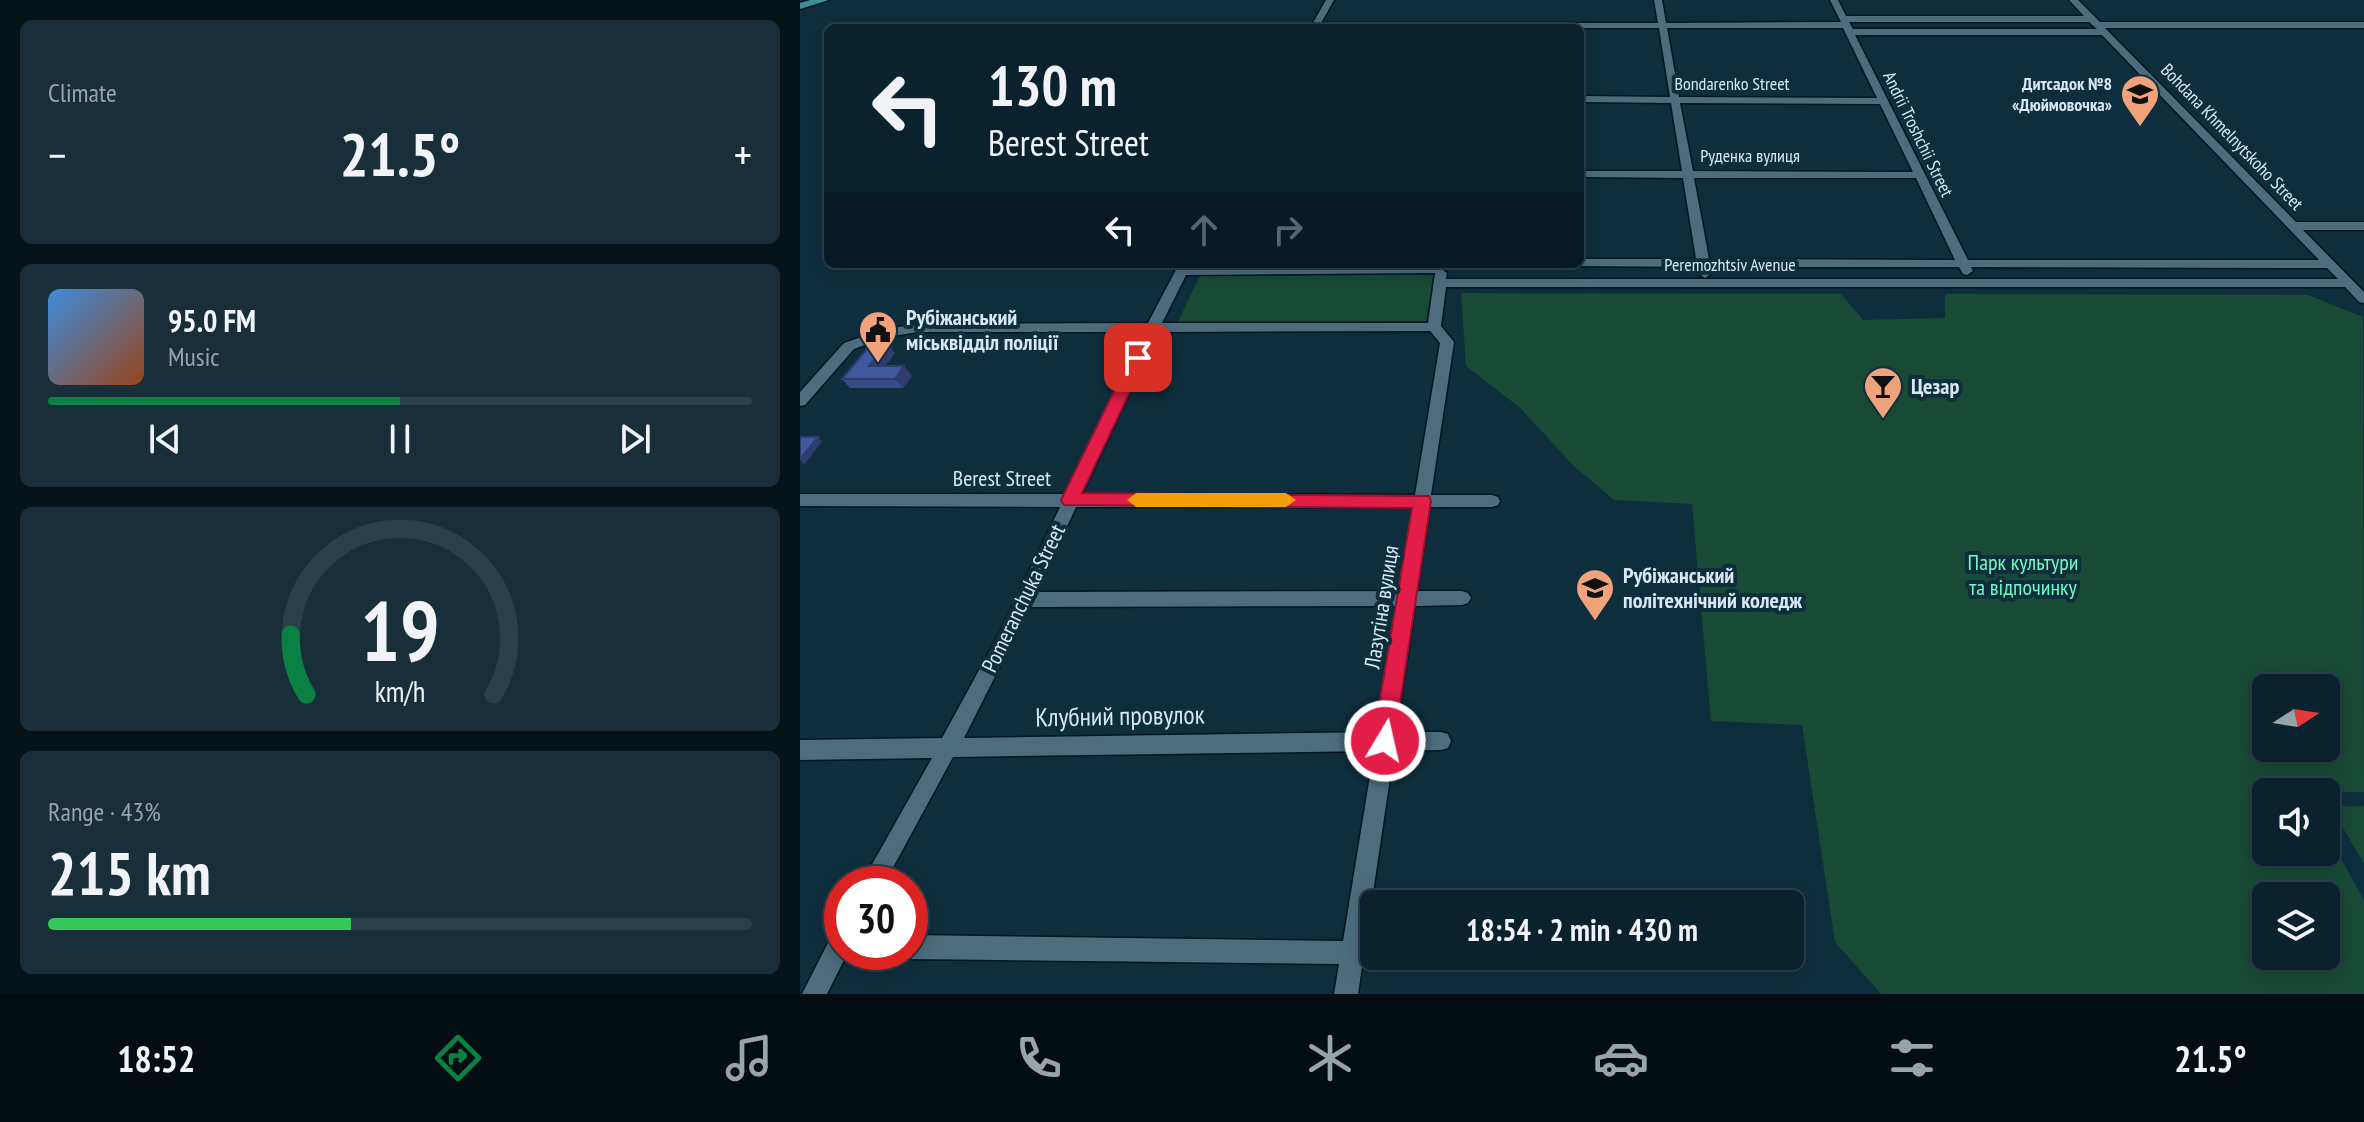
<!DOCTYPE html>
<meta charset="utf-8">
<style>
:root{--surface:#0a222e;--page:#182f3a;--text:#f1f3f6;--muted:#99a4aa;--line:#2a3f4a;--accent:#0b8043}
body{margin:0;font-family:"PT Sans Narrow",sans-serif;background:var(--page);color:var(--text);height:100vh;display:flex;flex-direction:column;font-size:30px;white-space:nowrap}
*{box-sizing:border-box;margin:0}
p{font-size:26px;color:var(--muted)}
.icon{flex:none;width:44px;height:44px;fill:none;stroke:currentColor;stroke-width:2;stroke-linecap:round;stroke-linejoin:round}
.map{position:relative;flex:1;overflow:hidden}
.details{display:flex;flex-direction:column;gap:20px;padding:20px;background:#061319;width:800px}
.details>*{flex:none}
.banner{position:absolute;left:24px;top:24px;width:760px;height:244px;border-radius:12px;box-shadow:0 4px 20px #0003,0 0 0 2px var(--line);background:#0a222e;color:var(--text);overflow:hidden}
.needle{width:52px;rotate:78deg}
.controls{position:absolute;left:1452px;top:674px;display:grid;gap:16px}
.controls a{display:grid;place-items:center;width:88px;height:88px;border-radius:12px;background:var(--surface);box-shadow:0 4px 20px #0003,0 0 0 2px var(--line);font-size:40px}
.speed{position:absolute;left:24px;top:866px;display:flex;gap:16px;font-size:40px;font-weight:700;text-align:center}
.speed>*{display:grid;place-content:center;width:104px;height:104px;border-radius:50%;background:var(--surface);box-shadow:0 4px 20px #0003,0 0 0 2px var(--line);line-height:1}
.speed .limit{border:12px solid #d22;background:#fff;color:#111}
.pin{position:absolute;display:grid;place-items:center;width:68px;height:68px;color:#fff;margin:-34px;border-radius:16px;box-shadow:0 4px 12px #0006}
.me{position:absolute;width:88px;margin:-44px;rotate:9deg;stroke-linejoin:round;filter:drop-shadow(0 0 6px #0008)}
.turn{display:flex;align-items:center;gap:28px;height:168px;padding:0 32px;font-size:36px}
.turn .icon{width:104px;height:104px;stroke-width:2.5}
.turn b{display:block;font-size:56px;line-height:68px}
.lanes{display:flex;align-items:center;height:76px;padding:0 32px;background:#0003;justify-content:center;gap:40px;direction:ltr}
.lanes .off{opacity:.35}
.big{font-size:60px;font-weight:700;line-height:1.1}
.details .card{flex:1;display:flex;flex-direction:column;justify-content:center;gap:12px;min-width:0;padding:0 28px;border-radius:12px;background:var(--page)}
.details .dial{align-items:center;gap:0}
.dial svg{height:208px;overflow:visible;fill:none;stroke:var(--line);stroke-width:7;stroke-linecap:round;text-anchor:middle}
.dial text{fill:var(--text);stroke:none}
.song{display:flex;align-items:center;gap:24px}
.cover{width:96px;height:96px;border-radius:12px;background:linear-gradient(135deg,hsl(210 70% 55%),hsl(20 70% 35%))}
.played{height:8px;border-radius:4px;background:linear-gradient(90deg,var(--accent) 50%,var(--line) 50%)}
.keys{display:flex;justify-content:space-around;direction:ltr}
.heat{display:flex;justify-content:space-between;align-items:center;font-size:44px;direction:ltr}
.charge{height:12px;border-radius:6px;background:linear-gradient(90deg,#34c759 43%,var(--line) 0)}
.trip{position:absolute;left:560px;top:890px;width:444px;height:80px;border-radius:12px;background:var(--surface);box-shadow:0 4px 20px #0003,0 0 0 2px var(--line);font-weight:700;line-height:80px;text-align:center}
.tabs{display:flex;height:128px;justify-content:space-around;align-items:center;background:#040e12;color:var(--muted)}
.tabs .icon{width:56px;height:56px}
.tabs .active{color:var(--accent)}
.tabs b{font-size:36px;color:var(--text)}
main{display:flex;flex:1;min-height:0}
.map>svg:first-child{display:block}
.green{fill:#184a36;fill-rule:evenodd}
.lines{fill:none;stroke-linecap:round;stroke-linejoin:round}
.minor-casing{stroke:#011521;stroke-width:3}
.major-casing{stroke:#011521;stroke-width:3}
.minor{fill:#4d6d7f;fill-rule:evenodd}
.major{fill:#3d8e98;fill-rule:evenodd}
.wall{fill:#384b87}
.shaded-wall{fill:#2e3d6e}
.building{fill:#41579d;stroke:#2e3d6e;stroke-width:2}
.route{fill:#e11d48;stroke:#92132f;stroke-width:2}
.slow{fill:#f59e0b}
.labels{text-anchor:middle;stroke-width:8;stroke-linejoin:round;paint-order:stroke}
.far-street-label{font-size:18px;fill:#d7e8f2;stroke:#0e2e3e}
.far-poi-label{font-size:18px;font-weight:bold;fill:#d7e8f2;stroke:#0e2e3e;text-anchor:end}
.poi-label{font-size:22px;font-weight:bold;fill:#d7e8f2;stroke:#0e2e3e;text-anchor:start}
.street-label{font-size:22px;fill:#d7e8f2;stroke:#0e2e3e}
.park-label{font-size:22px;fill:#70fbc4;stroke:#0e2e3e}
.near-street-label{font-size:26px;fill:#d7e8f2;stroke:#0e2e3e}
</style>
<main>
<section class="details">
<div class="card"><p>Climate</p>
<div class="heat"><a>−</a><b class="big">21.5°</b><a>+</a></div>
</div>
<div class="card">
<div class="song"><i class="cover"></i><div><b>95.0 FM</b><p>Music</p></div></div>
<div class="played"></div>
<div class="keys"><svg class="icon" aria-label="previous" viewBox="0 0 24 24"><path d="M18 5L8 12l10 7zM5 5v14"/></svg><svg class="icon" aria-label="pause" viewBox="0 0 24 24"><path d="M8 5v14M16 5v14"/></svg><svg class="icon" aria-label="next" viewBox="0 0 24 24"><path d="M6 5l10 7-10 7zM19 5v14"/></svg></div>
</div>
<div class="card dial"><svg viewBox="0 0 100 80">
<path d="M14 69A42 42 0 1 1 86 69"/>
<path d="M14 69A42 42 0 0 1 8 46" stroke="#0b8043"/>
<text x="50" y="56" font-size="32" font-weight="700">19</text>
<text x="50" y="72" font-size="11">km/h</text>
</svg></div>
<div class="card"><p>Range · 43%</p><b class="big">215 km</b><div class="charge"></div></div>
</section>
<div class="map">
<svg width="1564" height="994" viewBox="0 0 1564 994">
<rect width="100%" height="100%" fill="#0e2e3e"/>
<g class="green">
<path d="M634,273L626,321L377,324L400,275Z"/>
<path d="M661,293L1041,294L1063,320L1145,318V294L1508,295L1563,317L1564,792H1466V852H1526V832L1564,900V994H1081L1035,942L1002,725L911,721L892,504L814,500L774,466L719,407L666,366ZM1466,688H1526V748H1466ZM1466,896H1526V956H1466Z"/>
<path d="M1564,806V864L1531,807Z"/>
</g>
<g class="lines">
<g class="minor-casing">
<g id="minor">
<path d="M526,0H534L521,23H858L854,0H862L866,23L1041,22L1030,0H1038L1046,16H1284L1269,0H1278L1300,22H1564V28H1305L1496,222H1564V230H1503L1564,292V303L1559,302L1545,287H646L641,326L654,342L631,495H692L698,497L700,501L698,505L692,507H630L617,591H662L668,593L671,598L668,603L662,605L615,606L596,732H641L648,734L651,741L648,748L641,750L594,751L558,994H534L539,964L110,959L102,955L100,952H110V935L543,941L574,751L153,757L84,884H61L132,758L0,760V740L142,738L201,630L260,507L0,506V494H266L344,332H118L87,337L54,349L5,405L0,406V392L44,343L85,329L118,324L348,323L379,264H391L390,267H627L636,264H653L643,270L647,273L646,279H1538L1527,268L1171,267L1173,271L1167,275L1163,274L1159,267H910L911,274L905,278L899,274L898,267L776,266L780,264V259H896L883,178L780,177V171H882L871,103L780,102V96L870,97L859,28H510ZM1049,22H1289L1297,29H1053ZM867,28H1043L1077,98L879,97ZM1055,35H1302L1519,260H1168ZM880,103L1080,104L1113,172L893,171ZM894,178H1116L1155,260L909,259ZM635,273L628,323H362L386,275ZM630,331L640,343L615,495L282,494L358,332ZM276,507H613L600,591L237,592ZM597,606L577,732L164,738L230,607Z"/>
<path d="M42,927V952H48L27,994H2L34,931Z"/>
</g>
</g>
<g class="major-casing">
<path id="major" d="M10,0H29L0,9V3Z"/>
</g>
<use href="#minor" class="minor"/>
<use href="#major" class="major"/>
</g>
<path class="wall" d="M95,353L85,366L112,376L103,388H50L42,379Z"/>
<g class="shaded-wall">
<path d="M88,344L95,353L77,376L69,366Z"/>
<path d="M104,366L112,376L103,388L95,379Z"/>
<path d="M18,437L22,442L4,465L0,459Z"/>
</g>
<g class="building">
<path d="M71,344H88L69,366H104L95,379H42Z"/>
<path d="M0,437H18L0,459Z"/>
</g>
<path class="route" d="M338,352L346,358L282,493L629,496L631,501L593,749L585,752L577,749L573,741L612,508L264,505L261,500L330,358Z"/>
<path class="slow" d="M336,493H486L496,500L486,507H336L327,500Z"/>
<defs>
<g id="school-pin" transform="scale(2)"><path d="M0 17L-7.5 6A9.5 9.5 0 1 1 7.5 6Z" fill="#f0a27a" stroke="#0e2e3e"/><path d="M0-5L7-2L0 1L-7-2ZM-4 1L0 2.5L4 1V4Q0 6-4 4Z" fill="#111"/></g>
<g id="civic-pin" transform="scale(2)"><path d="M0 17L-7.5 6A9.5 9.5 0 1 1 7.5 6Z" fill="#f0a27a" stroke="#0e2e3e"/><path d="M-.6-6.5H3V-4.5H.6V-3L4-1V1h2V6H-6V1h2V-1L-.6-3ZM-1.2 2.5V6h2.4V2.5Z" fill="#111"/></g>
<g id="bar-pin" transform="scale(2)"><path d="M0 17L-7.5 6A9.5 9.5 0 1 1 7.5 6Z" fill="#f0a27a" stroke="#0e2e3e"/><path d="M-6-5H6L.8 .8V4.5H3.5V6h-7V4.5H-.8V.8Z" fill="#111"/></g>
<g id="university-pin" transform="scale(2)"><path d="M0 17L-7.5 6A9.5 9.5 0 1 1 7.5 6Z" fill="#f0a27a" stroke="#0e2e3e"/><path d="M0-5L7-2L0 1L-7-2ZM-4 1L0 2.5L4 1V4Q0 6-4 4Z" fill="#111"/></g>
</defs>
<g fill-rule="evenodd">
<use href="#school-pin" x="1340" y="94"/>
<use href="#civic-pin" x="78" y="330"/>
<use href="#bar-pin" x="1083" y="386"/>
<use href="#university-pin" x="795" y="588"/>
</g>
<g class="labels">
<g class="far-street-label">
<text x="932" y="90">Bondarenko Street</text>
<text transform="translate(1118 134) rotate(64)" y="6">Andrii Troshchii Street</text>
<text transform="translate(1432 137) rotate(46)" y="6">Bohdana Khmelnytskoho Street</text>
<text x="950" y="162">Руденка вулиця</text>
<text x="930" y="271">Peremozhtsiv Avenue</text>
</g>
<g class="far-poi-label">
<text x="1312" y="90">Дитсадок №8<tspan x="1312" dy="21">«Дюймовочка»</tspan></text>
</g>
<g class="poi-label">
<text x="106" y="325">Рубіжанський<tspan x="106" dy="25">міськвідділ поліції</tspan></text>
<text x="1111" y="394">Цезар</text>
<text x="823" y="583">Рубіжанський<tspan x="823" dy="25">політехнічний коледж</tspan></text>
</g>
<g class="street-label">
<text x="202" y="486">Berest Street</text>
<text transform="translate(223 598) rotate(-64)" y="8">Pomeranchuka Street</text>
<text transform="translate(581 607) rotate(-81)" y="8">Лазутіна вулиця</text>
</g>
<g class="park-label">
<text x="1223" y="570">Парк культури<tspan x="1223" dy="25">та відпочинку</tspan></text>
</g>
<g class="near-street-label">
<text transform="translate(320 716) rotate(-1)" y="9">Клубний провулок</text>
</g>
</g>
</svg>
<div class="controls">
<a><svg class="needle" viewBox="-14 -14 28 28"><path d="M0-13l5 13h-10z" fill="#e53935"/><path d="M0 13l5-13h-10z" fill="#99a4aa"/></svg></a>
<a><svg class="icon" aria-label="sound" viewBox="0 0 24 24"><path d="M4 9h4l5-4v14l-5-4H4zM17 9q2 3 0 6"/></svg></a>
<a><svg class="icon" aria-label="layers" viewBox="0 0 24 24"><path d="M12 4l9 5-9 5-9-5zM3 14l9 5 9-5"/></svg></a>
</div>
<div class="speed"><div class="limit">30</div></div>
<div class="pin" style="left:338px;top:358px;background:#d93025"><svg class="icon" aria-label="arrive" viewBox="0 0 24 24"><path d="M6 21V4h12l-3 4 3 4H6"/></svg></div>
<svg class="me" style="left:585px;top:741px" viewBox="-20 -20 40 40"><circle r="17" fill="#e11d48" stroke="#fff" stroke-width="3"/><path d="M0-11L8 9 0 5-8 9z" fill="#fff"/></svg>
<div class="trip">18:54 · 2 min · 430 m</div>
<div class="banner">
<div class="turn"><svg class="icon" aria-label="left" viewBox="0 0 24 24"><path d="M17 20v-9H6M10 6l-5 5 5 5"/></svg><div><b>130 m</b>Berest Street</div></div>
<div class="lanes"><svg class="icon" aria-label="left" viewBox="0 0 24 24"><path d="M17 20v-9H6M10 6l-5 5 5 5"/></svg><svg class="icon off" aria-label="ahead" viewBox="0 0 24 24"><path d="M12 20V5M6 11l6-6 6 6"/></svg><svg class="icon off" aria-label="right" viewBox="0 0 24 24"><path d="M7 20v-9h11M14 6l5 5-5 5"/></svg></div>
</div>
</div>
</main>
<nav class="tabs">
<b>18:52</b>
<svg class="icon active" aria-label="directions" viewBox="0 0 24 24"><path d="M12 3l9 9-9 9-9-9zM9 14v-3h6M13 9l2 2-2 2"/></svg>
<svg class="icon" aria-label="music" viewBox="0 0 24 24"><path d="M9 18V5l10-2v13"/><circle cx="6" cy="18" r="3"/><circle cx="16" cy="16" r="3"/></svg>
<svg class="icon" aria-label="phone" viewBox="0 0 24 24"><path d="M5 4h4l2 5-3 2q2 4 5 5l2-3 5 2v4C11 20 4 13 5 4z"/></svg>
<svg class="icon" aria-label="climate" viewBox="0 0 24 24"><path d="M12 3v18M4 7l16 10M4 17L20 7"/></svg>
<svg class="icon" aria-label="car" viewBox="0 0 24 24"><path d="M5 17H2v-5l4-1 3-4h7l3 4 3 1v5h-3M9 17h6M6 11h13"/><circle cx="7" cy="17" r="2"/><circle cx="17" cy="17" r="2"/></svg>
<svg class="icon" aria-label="filters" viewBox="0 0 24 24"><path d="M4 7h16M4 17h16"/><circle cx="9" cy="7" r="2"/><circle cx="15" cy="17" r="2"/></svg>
<b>21.5°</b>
</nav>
